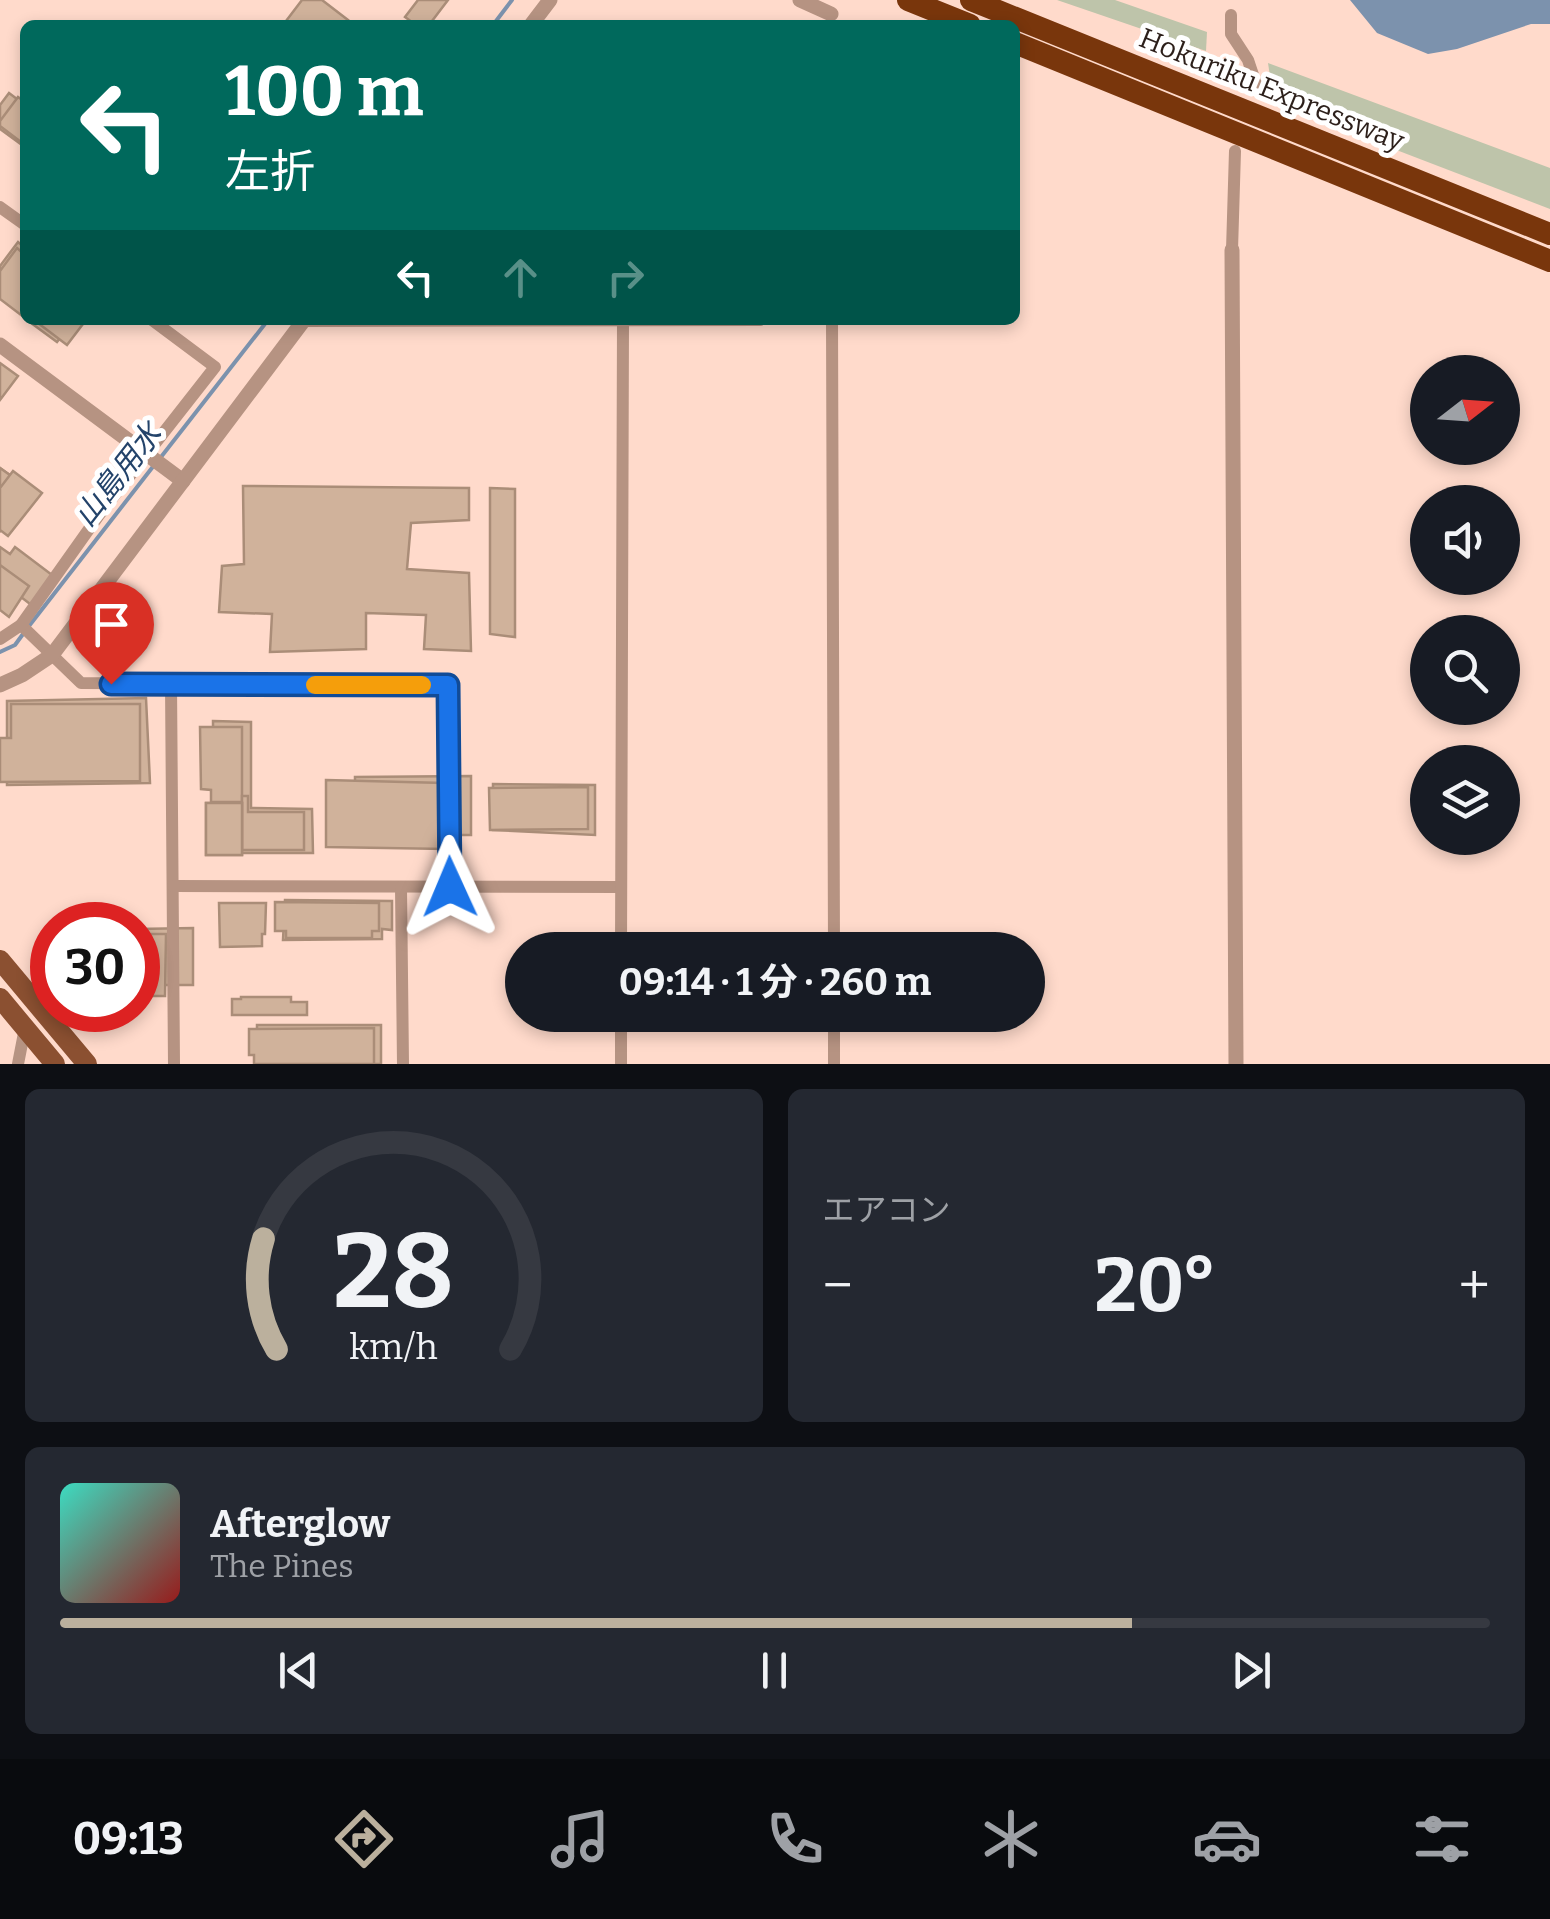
<!DOCTYPE html>
<html lang="ja">
<meta charset="utf-8">
<style>
:root{--surface:#171b24;--page:#242831;--text:#f1f3f6;--muted:#9ea1a6;--line:#363941;--accent:#bbb09d}
body{margin:0;font-family:Bitter,"Noto Sans JP",serif;background:var(--page);color:var(--text);height:100vh;display:flex;flex-direction:column;font-size:38px;white-space:nowrap}
*{box-sizing:border-box;margin:0}
p{font-size:32px;color:var(--muted)}
.icon{flex:none;width:55px;height:55px;fill:none;stroke:currentColor;stroke-width:2;stroke-linecap:round;stroke-linejoin:round}
.map{position:relative;height:1064px;overflow:hidden}
.drawer{display:flex;flex-direction:column;gap:25px;padding:25px;background:#0d0f14;flex:1}
.drawer>*{flex:none}
.banner{position:absolute;left:20px;top:20px;width:1000px;height:305px;border-radius:15px;box-shadow:0 5px 15px #0003;background:#00695c;color:#fff;overflow:hidden}
.needle{width:65px;rotate:73deg}
.tools{position:absolute;left:1410px;top:355px;display:grid;gap:20px}
.tools a{display:grid;place-items:center;width:110px;height:110px;border-radius:50%;background:var(--surface);box-shadow:0 5px 15px #0003;font-size:50px}
.speed{position:absolute;left:30px;top:902px;display:flex;gap:20px;font-size:50px;font-weight:700;text-align:center}
.speed>*{display:grid;place-content:center;width:130px;height:130px;border-radius:50%;background:var(--surface);box-shadow:0 5px 15px #0003;line-height:1}
.speed .limit{border:15px solid #d22;background:#fff;color:#111}
.pin{position:absolute;display:grid;place-items:center;width:85px;height:85px;color:#fff;margin:-102px -42px;border-radius:50% 50% 50% 0;rotate:-45deg;box-shadow:0 0 10px #0007}
.pin .icon{rotate:45deg}
.me{position:absolute;width:110px;margin:-55px;rotate:359deg;stroke-linejoin:round;filter:drop-shadow(0 0 8px #0008)}
.turn{display:flex;align-items:center;gap:35px;height:210px;padding:0 40px;font-size:45px}
.turn .icon{width:130px;height:130px;stroke-width:2.5}
.turn b{display:block;font-size:70px;line-height:85px}
.lanes{display:flex;align-items:center;height:95px;padding:0 40px;background:#0003;justify-content:center;gap:50px;direction:ltr}
.lanes .off{opacity:.35}
.big{font-size:75px;font-weight:700;line-height:1.1}
.drawer .tile{flex:1;display:flex;flex-direction:column;justify-content:center;gap:15px;min-width:0;padding:0 35px;border-radius:15px;background:var(--page)}
.drawer .dial{align-items:center;gap:0}
.dial svg{height:260px;overflow:visible;fill:none;stroke:var(--line);stroke-width:7;stroke-linecap:round;text-anchor:middle}
.dial text{fill:var(--text);stroke:none}
.song{display:flex;align-items:center;gap:30px}
.cover{width:120px;height:120px;border-radius:15px;background:linear-gradient(135deg,hsl(170 70% 55%),hsl(0 70% 35%))}
.played{height:10px;border-radius:5px;background:linear-gradient(90deg,var(--accent) 75%,var(--line) 75%)}
.keys{display:flex;justify-content:space-around;direction:ltr}
.heat{display:flex;justify-content:space-between;align-items:center;font-size:55px;direction:ltr}
.drawer .tiles{flex:1;display:grid;gap:25px;grid-template-columns:1fr 1fr}
.tile:last-child{grid-column:span 2}
.trip{position:absolute;left:505px;top:932px;width:540px;height:100px;border-radius:50px;background:var(--surface);box-shadow:0 5px 15px #0003;font-weight:700;line-height:100px;text-align:center}
.tabs{display:flex;height:160px;justify-content:space-around;align-items:center;background:#090b0e;color:var(--muted)}
.tabs .icon{width:70px;height:70px}
.tabs .selected{color:var(--accent)}
.tabs b{font-size:45px;color:var(--text)}
.map>svg:first-child{display:block}
.green{fill:#bec4aa}
.water{fill:#7c92ad}
.lines{fill:none;stroke-linecap:round;stroke-linejoin:round}
.stream{stroke:#7c92ad;stroke-width:4}
.building{fill:#d0b29b;stroke:#aa8d78;stroke-width:2.5}
.minor{stroke:#b69382;stroke-width:12}
.tertiary{stroke:#b69382;stroke-width:15}
.primary{stroke:#8b5031;stroke-width:20}
.motorway{stroke:#79360c;stroke-width:22}
.route-casing{stroke:#114b97;stroke-width:25}
.route{stroke:#1a73e8;stroke-width:18}
.slow{stroke:#f59e0b;stroke-width:18}
.labels{text-anchor:middle;stroke-width:10;stroke-linejoin:round;paint-order:stroke}
.street-label{font-size:28px;fill:#2c1f1a;stroke:#fff}
.water-label{font-size:30px;font-style:italic;fill:#23436a;stroke:#fff}
</style>
<div class="map">
<svg width="1550" height="1064" viewBox="0 0 1550 1064">
<rect width="100%" height="100%" fill="#ffdacb"/>
<g class="green">
<path d="M1057,0H1115L1207,32L1206,51Z"/>
<path d="M1268,63L1550,168V209L1274,103Z"/>
</g>
<path class="water" d="M1350,0H1550V24H1531L1457,49L1428,54L1377,33Z"/>
<g class="lines">
<g class="stream">
<path d="M493,25L512,0"/>
<path d="M161,457L268,320"/>
<path d="M29,626L155,464"/>
<path d="M0,652L15,645L23,634"/>
</g>
</g>
<g class="building">
<path d="M302,0H322L348,20L344,25H283Z"/>
<path d="M418,0H448L429,25H416L405,17Z"/>
<path d="M9,93L25,105V141L22,145L0,129V105Z"/>
<path d="M18,97L25,102V145L0,126V121Z"/>
<path d="M18,242L25,248V314L0,295V266Z"/>
<path d="M17,248L25,255V318L0,299V271Z"/>
<path d="M27,320H74L57,342Z"/>
<path d="M34,320H86L67,345Z"/>
<path d="M0,363L18,376L0,400Z"/>
<path d="M0,468L31,490L0,531Z"/>
<path d="M0,468L31,490L0,531Z"/>
<path d="M13,471L42,493L8,536L0,530V488Z"/>
<path d="M243,486L469,488V520L411,523L407,569L469,573L471,651L424,649L426,615L366,613V649L270,652L272,614L219,612L222,566L244,564Z"/>
<path d="M490,488L515,489V637L490,634Z"/>
<path d="M0,547L10,554L15,547L56,578L34,607L0,581Z"/>
<path d="M0,565L29,586L9,617L0,610Z"/>
<path d="M146,698L150,783L7,785V701Z"/>
<path d="M11,704H140V781L0,782V738H11Z"/>
<path d="M213,721L251,722V808L312,809L313,853H214Z"/>
<path d="M200,727H242V802H211V790L201,789Z"/>
<path d="M471,776V835H407V843H387L386,836H355V777Z"/>
<path d="M326,780L444,783L445,849L326,847Z"/>
<path d="M493,784L595,785V835L493,830Z"/>
<path d="M588,787V829L490,830L489,788Z"/>
<path d="M242,796H248V812H304V850H242Z"/>
<rect x="206" y="803" width="36" height="52"/>
<rect x="206" y="803" width="36" height="52"/>
<path d="M285,900L392,901V930L382,929V939L283,940Z"/>
<path d="M275,902L379,903V931H372V938H286V931H275Z"/>
<path d="M219,903H266L265,934H262V946L220,947Z"/>
<path d="M193,928V985H138V929Z"/>
<path d="M138,934H166L165,996H138Z"/>
<path d="M241,997H291V1002H307V1015H232V999H241Z"/>
<rect x="257" y="1025" width="124" height="39"/>
<path d="M374,1028V1064H254V1055H249V1029Z"/>
</g>
<g class="lines">
<g class="minor">
<path d="M1231,15V34L1248,60L1258,90"/>
<path d="M0,207L25,225"/>
<path d="M1232,250L1235,151"/>
<path d="M832,320L834,950"/>
<path d="M303,321L760,320"/>
<path d="M21,625L81,683L448,685L451,887"/>
<path d="M0,639L21,625L99,515L215,367L152,320"/>
<path d="M171,685L174,1064"/>
<path d="M173,886L620,887"/>
<path d="M401,887L403,1064"/>
<path d="M621,950L623,320"/>
<path d="M621,1015V1064"/>
<path d="M834,1015V1064"/>
<path d="M18,1064L25,1028"/>
</g>
<g class="tertiary">
<path d="M800,0L831,14"/>
<path d="M531,25L550,0"/>
<path d="M1232,250L1236,1064"/>
<path d="M0,345L183,481"/>
<path d="M0,685L22,675L52,655L304,320"/>
</g>
<g class="primary">
<path d="M0,960L87,1064"/>
<path d="M0,998L55,1064"/>
</g>
<g class="motorway">
<path d="M908,0L970,25"/>
<path d="M971,0L1550,234"/>
<path d="M1015,43L1550,261"/>
</g>
</g>
<g class="lines">
<g class="route-casing">
<path id="route" d="M111,684L448,685L450,887"/>
</g>
<use href="#route" class="route"/>
<path class="slow" d="M315,685H422"/>
</g>
<g class="labels">
<g class="street-label">
<text transform="translate(1272 89) rotate(22)" y="10">Hokuriku Expressway</text>
</g>
<g class="water-label">
<text transform="translate(118 475) rotate(-52)" y="10">山島用水</text>
</g>
</g>
</svg>
<div class="tools">
<a><svg class="needle" viewBox="-14 -14 28 28"><path d="M0-13l5 13h-10z" fill="#e53935"/><path d="M0 13l5-13h-10z" fill="#9ea1a6"/></svg></a>
<a><svg class="icon" aria-label="sound" viewBox="0 0 24 24"><path d="M4 9h4l5-4v14l-5-4H4zM17 9q2 3 0 6"/></svg></a>
<a><svg class="icon" aria-label="search" viewBox="0 0 24 24"><circle cx="10" cy="10" r="6"/><path d="M15 15l6 6"/></svg></a>
<a><svg class="icon" aria-label="layers" viewBox="0 0 24 24"><path d="M12 4l9 5-9 5-9-5zM3 14l9 5 9-5"/></svg></a>
</div>
<div class="speed"><div class="limit">30</div></div>
<div class="pin" style="left:111px;top:684px;background:#d93025"><svg class="icon" aria-label="arrive" viewBox="0 0 24 24"><path d="M6 21V4h12l-3 4 3 4H6"/></svg></div>
<svg class="me" style="left:450px;top:887px" viewBox="-20 -20 40 40"><path d="M0-17L14 15 0 8-14 15z" fill="#1a73e8" stroke="#fff" stroke-width="4"/></svg>
<div class="trip">09:14 · 1 分 · 260 m</div>
<div class="banner">
<div class="turn"><svg class="icon" aria-label="left" viewBox="0 0 24 24"><path d="M17 20v-9H6M10 6l-5 5 5 5"/></svg><div><b>100 m</b>左折</div></div>
<div class="lanes"><svg class="icon" aria-label="left" viewBox="0 0 24 24"><path d="M17 20v-9H6M10 6l-5 5 5 5"/></svg><svg class="icon off" aria-label="ahead" viewBox="0 0 24 24"><path d="M12 20V5M6 11l6-6 6 6"/></svg><svg class="icon off" aria-label="right" viewBox="0 0 24 24"><path d="M7 20v-9h11M14 6l5 5-5 5"/></svg></div>
</div>
</div>
<section class="drawer">
<div class="tiles">
<div class="tile dial"><svg viewBox="0 0 100 80">
<path d="M14 69A42 42 0 1 1 86 69"/>
<path d="M14 69A42 42 0 0 1 10 35" stroke="#bbb09d"/>
<text x="50" y="56" font-size="32" font-weight="700">28</text>
<text x="50" y="72" font-size="11">km/h</text>
</svg></div>
<div class="tile"><p>エアコン</p>
<div class="heat"><a>−</a><b class="big">20°</b><a>+</a></div>
</div>
<div class="tile">
<div class="song"><i class="cover"></i><div><b>Afterglow</b><p>The Pines</p></div></div>
<div class="played"></div>
<div class="keys"><svg class="icon" aria-label="previous" viewBox="0 0 24 24"><path d="M18 5L8 12l10 7zM5 5v14"/></svg><svg class="icon" aria-label="pause" viewBox="0 0 24 24"><path d="M8 5v14M16 5v14"/></svg><svg class="icon" aria-label="next" viewBox="0 0 24 24"><path d="M6 5l10 7-10 7zM19 5v14"/></svg></div>
</div>
</div>
</section>
<nav class="tabs">
<b>09:13</b>
<svg class="icon selected" aria-label="directions" viewBox="0 0 24 24"><path d="M12 3l9 9-9 9-9-9zM9 14v-3h6M13 9l2 2-2 2"/></svg>
<svg class="icon" aria-label="music" viewBox="0 0 24 24"><path d="M9 18V5l10-2v13"/><circle cx="6" cy="18" r="3"/><circle cx="16" cy="16" r="3"/></svg>
<svg class="icon" aria-label="phone" viewBox="0 0 24 24"><path d="M5 4h4l2 5-3 2q2 4 5 5l2-3 5 2v4C11 20 4 13 5 4z"/></svg>
<svg class="icon" aria-label="climate" viewBox="0 0 24 24"><path d="M12 3v18M4 7l16 10M4 17L20 7"/></svg>
<svg class="icon" aria-label="car" viewBox="0 0 24 24"><path d="M5 17H2v-5l4-1 3-4h7l3 4 3 1v5h-3M9 17h6M6 11h13"/><circle cx="7" cy="17" r="2"/><circle cx="17" cy="17" r="2"/></svg>
<svg class="icon" aria-label="filters" viewBox="0 0 24 24"><path d="M4 7h16M4 17h16"/><circle cx="9" cy="7" r="2"/><circle cx="15" cy="17" r="2"/></svg>
</nav>
